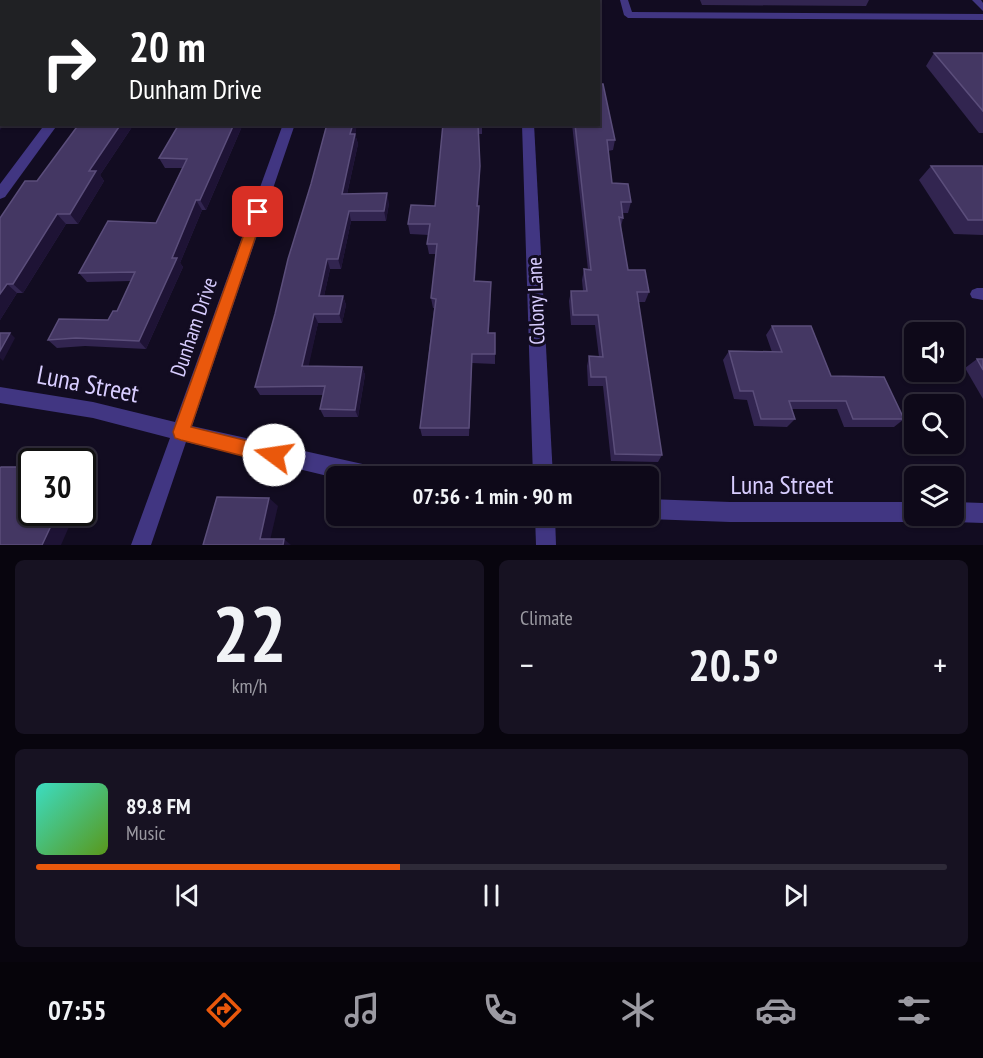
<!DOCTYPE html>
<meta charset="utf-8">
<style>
:root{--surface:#0e0919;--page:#171222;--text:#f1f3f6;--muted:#9b9aa2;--line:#2e2a38;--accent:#ea580c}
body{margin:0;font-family:"PT Sans Narrow",sans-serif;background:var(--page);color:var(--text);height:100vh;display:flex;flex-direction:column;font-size:22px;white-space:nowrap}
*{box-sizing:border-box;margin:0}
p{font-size:20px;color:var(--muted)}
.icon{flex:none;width:33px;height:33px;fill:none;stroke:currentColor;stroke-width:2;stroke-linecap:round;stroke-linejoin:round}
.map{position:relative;height:545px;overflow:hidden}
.panel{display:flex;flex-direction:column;gap:15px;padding:15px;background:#08050e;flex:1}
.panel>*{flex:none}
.guide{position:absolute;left:0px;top:0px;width:600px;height:126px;box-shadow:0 2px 4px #0004,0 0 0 2px var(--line);background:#202124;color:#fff;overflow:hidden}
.buttons{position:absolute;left:904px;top:322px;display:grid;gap:12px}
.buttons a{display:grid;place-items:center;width:60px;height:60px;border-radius:9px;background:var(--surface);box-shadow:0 2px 4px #0004,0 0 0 2px var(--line);font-size:30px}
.speed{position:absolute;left:18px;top:448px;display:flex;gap:12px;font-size:30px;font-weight:700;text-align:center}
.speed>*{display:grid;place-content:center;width:78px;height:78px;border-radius:50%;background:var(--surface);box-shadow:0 2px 4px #0004,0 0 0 2px var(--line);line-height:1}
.speed .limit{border:3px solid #111;border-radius:9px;background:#fff;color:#111}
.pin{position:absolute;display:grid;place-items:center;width:51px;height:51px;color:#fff;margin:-26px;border-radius:12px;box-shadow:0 3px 9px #0006}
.me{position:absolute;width:66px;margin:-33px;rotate:284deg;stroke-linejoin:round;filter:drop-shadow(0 0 4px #0008)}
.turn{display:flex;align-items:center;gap:21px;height:126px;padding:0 30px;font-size:27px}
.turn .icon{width:78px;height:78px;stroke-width:2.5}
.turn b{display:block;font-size:42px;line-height:51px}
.big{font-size:45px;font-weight:700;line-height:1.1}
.panel .widget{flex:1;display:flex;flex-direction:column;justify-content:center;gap:9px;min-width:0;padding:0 21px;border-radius:9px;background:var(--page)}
.panel .dial{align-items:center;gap:0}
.dial b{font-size:78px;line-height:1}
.song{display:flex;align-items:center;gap:18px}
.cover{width:72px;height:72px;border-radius:9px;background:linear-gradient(135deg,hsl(170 70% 55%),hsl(90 70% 35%))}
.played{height:6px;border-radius:3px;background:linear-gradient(90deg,var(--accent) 40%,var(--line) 40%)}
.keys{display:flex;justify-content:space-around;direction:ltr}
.heat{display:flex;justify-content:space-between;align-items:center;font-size:33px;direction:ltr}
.panel .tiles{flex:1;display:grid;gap:15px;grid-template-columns:1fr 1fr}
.widget:last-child{grid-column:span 2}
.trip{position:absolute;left:326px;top:466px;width:333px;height:60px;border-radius:9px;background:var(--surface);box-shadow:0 2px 4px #0004,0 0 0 2px var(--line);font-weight:700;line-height:60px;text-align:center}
.tabs{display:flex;height:96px;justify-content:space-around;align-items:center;background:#06040a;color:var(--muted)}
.tabs .icon{width:42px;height:42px}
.tabs .on{color:var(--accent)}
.tabs b{font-size:27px;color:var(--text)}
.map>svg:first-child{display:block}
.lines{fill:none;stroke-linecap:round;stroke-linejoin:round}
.lane{fill:#413682;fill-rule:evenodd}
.street{fill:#413682;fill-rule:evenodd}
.wall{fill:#322550}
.shaded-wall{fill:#1e1335}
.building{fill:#443763;stroke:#5b4e7b;stroke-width:1.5}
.route{fill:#ea580c;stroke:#983908;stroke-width:1.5}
.labels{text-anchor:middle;stroke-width:6;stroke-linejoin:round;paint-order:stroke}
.street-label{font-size:21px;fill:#d8cdff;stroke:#120c21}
.near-street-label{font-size:26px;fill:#d8cdff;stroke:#120c21}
</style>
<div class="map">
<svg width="983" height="545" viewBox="0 0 983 545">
<rect width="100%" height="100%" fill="#120c21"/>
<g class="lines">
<g class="lane">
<path d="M620,0H628L632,12L983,14V20L628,18L624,15Z"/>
<path d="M972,0H981L983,3V11Z"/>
<path d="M977,288H983V300L972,298L970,294L972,290Z"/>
</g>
<g class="street">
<path d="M328,0H338L327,2Z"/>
<path d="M45,124H58L5,197L0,199V184Z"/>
<path d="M283,124H295L192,426L376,467L383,470L386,477L336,478L186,442L151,545H131L170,438L93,418L0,403V387L93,402L175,422Z"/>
<path d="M522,124H534L553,477H533Z"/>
<path d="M648,499L730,502H915V516H923L915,522H730L648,519L641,516H648Z"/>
<path d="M954,502L983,503V523L954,522L947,519L946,516H954Z"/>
<path d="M535,516H555L556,545H536Z"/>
</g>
</g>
<g class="wall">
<path d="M700,0H869L866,6L702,5Z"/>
<path d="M934,53H983V133H979L926,66Z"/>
<path d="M79,124H134L100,175L104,181L78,224H66L23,293H17L0,320V218L37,181Z"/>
<path d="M179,124H243L206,210H202L180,263L183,267L146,349L85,346L57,348L48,340L108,320L117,311L131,281L87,282L79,273L156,223L182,168H165L159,158Z"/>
<path d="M357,124L355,134L358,144L347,194L389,203L386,221H351L341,269H330L324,296H343L346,305L342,323H318L308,366L362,367L365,375L358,417H324L320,409L323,395H260L255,387L311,184Z"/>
<path d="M443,124H482V134H479L480,177L478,206L479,217L475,281L491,292L489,333H495V364L472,363L469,436H422L420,428L434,308H433L431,298L436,254H429L427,244L429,235L410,234L408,224L435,206Z"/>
<path d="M572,124H598L615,140L613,150L608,151L612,183L631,202L628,213H623V218L621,227L628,270L649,292L645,302H638L662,455L658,462L611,461L603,386H588L587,366L589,356L599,357L595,325H571L569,301L571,291H583L582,280L584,269L588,270Z"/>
<path d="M931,166H983V235L954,234L919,180Z"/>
<path d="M772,326L831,376L904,419L894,427H844L837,409H792L795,419L787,427L754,426L747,400L734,399L723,360L729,351L772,352L766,335Z"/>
<path d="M977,359H983V399L965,368Z"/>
</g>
<g class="shaded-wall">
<path d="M2,22V37L0,38V23Z"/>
<path d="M2,110V124H5L0,130V112Z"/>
<path d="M121,124H134L100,175L104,181L78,224L70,214L89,171Z"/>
<path d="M234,124H243L206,210L200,200Z"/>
<path d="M353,124H357L353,144L350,134Z"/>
<path d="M355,134L358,144L345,203L342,194Z"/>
<path d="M480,166V177L477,217V206Z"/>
<path d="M387,193L389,203L386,221L384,211Z"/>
<path d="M196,200L202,210L180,263L183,267L146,349L139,341Z"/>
<path d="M479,206V217L474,291V281Z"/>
<path d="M349,211L351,221L341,269L338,259Z"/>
<path d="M57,214L66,224L23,293L13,284Z"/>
<path d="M327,259L330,269L322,305L319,296Z"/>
<path d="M7,284L17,293L0,320V294Z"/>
<path d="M343,296L346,305L342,323L339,314Z"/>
<path d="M314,314L318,323L307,374L302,366Z"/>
<path d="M10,333L15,338L3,361L0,358V351Z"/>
<path d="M472,354V363L469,436V428Z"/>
<path d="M362,367L365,375L358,417L355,410Z"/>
<path d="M82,471L92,476L82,497Z"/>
<path d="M269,498L278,506L269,545L260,539Z"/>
<path d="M57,513H75L61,545H42Z"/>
<path d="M284,539L291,545H283Z"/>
</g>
<g class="building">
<path d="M0,0H25L24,2H2V22L0,23Z"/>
<path d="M477,0H485L498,1V2H477Z"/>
<path d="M934,53H983V111Z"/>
<path d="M0,73H2V110L0,112Z"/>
<path d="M598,84H603L615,140H607L612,183L628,184L631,202H621L623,218L619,217L628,270H645L649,292H637L662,455L615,454L606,377H591L589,356L603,357L598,315H573L571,291H587L584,269L591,270L575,124H598Z"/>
<path d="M79,124H121L89,171H96L70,214H57L13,284H7L0,294V218L25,181H37Z"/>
<path d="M179,124H234L200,200H196L172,258H177L139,341L76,338L48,340L59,319L108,320L113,311H117L135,272L79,273L108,221L156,223L187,159L159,158Z"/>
<path d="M327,124H353L350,134H355L342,194L387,193L384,211H349L338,259H327L319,296H343L339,314H314L302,366L362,367L355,410L320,409L325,386L255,387L275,314L288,259L311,184Z"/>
<path d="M443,124H478L480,166L477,206H479L474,281L491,282L488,333H495V354H472L469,428H420L436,299L431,298L437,244H427L430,224H408L411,205L435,206Z"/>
<path d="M931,166H983V220H968Z"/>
<path d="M772,326H811L831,376L884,377L904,419H853L846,401H789L795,419H761L753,391H740L729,351L782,352Z"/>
<path d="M0,333H10L0,351Z"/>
<path d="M977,359H983V370Z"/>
<path d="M1,467H32V513H57L42,545H0V468Z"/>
<path d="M217,497L269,498L260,539H284L283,545H203Z"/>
</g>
<path class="route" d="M258,208L264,212L191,427L280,449L282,455L280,461L274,464L181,440L175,438L173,432L252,212Z"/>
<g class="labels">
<g class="street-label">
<text transform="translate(536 301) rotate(-92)" y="7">Colony Lane</text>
<text transform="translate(194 327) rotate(-71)" y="7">Dunham Drive</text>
</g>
<g class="near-street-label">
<text transform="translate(88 384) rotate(11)" y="9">Luna Street</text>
<text x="782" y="494">Luna Street</text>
</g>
</g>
</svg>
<div class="buttons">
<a><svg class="icon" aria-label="sound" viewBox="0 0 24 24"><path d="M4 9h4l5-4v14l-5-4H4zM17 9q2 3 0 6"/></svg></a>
<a><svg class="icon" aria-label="search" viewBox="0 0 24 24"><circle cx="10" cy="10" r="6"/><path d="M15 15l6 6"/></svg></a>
<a><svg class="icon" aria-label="layers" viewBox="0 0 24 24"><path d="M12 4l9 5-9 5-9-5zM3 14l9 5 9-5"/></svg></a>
</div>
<div class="speed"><div class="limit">30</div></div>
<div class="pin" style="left:258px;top:212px;background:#d93025"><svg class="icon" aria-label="arrive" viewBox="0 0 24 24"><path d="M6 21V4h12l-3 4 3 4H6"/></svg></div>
<svg class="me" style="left:274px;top:455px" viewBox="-20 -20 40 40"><circle r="19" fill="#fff"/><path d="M0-13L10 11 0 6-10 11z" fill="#ea580c"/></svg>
<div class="trip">07:56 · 1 min · 90 m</div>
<div class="guide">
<div class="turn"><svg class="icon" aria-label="right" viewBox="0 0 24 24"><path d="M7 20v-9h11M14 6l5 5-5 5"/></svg><div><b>20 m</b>Dunham Drive</div></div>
</div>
</div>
<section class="panel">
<div class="tiles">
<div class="widget dial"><b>22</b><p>km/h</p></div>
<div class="widget"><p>Climate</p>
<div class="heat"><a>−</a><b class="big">20.5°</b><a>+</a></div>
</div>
<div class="widget">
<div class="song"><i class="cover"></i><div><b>89.8 FM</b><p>Music</p></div></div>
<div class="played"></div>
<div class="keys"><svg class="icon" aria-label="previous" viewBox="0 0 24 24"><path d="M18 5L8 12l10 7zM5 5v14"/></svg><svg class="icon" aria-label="pause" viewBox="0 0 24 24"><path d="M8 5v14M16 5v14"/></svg><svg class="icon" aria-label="next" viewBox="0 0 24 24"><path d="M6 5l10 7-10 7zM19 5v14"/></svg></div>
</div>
</div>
</section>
<nav class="tabs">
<b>07:55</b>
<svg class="icon on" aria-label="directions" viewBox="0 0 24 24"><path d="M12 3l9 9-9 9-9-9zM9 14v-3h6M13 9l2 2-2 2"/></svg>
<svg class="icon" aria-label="music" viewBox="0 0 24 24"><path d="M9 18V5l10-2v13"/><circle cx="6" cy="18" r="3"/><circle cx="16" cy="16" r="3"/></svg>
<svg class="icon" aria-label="phone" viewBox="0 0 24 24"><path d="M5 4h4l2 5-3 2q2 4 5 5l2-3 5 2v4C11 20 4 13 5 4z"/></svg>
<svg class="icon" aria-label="climate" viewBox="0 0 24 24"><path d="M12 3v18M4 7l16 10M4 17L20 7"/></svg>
<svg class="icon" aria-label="car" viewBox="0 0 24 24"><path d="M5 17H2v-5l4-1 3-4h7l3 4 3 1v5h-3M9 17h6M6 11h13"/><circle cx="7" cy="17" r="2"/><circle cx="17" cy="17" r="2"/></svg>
<svg class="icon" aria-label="filters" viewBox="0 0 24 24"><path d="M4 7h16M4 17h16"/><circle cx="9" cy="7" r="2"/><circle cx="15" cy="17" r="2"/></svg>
</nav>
